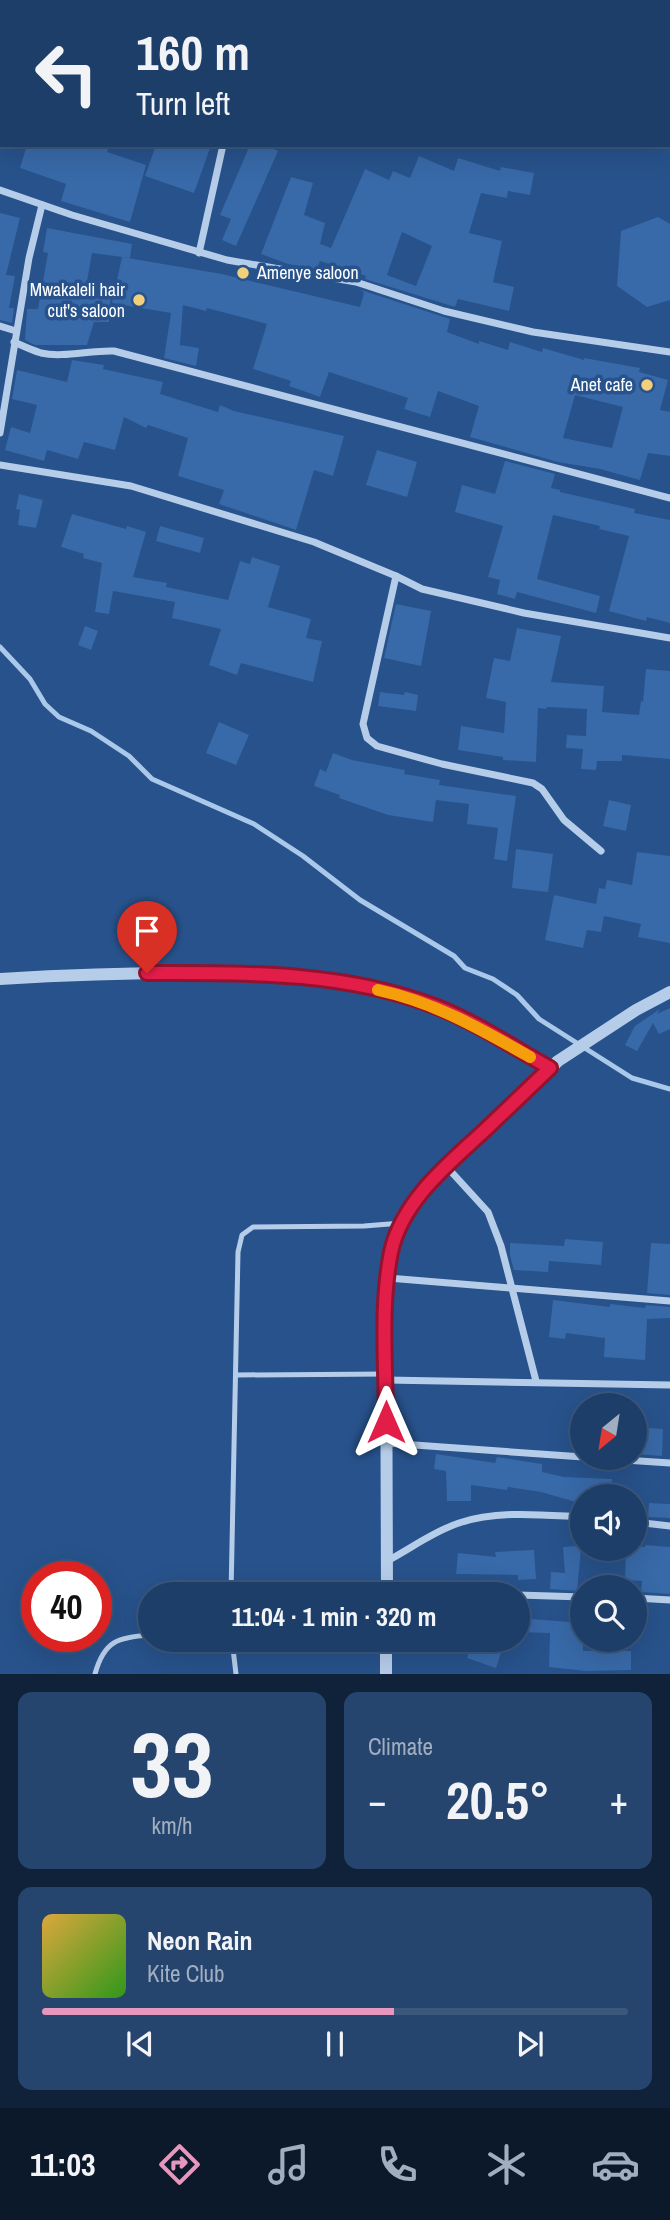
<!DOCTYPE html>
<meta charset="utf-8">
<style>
:root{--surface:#1d3e68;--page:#25456e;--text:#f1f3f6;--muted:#a0aec0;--line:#3b577c;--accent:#e797bd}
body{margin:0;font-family:"Archivo Narrow",sans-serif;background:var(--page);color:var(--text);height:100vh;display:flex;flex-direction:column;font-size:26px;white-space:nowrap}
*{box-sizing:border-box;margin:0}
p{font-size:23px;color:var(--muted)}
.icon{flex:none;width:38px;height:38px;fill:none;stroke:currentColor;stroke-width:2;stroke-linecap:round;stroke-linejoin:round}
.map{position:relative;height:1674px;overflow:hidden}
.details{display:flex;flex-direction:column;gap:18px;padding:18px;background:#102239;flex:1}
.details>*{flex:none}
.guide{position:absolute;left:0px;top:0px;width:670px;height:147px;box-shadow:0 7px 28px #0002,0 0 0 2px var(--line);background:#1d3e68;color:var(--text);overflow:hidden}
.needle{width:46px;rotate:210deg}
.buttons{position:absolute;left:570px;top:1393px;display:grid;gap:14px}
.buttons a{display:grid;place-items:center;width:77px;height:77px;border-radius:50%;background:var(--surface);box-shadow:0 7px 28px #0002,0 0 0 2px var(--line);font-size:35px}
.speed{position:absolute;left:21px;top:1561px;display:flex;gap:14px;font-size:35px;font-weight:700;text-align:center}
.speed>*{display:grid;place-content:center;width:91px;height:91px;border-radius:50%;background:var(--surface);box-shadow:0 7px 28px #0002,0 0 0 2px var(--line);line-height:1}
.speed .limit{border:10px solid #d22;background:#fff;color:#111}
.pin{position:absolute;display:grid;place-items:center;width:60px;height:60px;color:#fff;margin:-72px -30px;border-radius:50% 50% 50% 0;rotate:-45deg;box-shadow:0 0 7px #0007}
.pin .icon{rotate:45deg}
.me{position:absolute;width:77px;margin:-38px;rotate:0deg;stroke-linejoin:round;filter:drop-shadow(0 0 5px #0008)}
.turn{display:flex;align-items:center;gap:24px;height:147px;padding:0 21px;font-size:32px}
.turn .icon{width:91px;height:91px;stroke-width:2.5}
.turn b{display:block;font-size:49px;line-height:60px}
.big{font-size:52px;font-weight:700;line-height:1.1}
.details .card{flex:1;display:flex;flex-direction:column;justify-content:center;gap:10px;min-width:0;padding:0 24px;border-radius:14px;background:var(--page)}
.details .dial{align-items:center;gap:0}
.dial b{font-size:91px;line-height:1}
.song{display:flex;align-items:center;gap:21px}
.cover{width:84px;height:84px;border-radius:10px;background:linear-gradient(135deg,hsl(40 70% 55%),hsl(110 70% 35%))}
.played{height:7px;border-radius:4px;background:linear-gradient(90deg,var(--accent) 60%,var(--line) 60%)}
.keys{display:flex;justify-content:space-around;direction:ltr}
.heat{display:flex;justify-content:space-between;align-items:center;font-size:38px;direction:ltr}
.details .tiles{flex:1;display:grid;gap:18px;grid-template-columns:1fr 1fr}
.card:last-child{grid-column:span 2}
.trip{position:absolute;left:138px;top:1582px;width:392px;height:70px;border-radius:35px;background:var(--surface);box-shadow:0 7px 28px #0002,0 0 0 2px var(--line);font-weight:700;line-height:70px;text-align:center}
.dock{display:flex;height:112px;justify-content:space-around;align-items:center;background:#0c192a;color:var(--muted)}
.dock .icon{width:49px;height:49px}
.dock .active{color:var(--accent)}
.dock b{font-size:32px;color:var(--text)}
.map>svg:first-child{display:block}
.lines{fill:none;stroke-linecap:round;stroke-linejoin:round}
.stream{stroke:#aac8ea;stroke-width:5}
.building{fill:#3869a8;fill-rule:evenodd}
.service{stroke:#b6cdea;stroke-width:5}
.minor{stroke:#b6cdea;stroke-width:7}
.tertiary{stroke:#b6cdea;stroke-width:12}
.route-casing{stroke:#92132f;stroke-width:18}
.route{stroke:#e11d48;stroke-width:12}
.slow{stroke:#f59e0b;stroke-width:12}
.poi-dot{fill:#f2d07b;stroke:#27528b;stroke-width:2.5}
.labels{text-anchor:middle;stroke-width:7;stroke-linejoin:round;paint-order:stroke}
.poi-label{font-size:18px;fill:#fff;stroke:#27528b;text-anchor:end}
</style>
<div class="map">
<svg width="670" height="1674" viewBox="0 0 670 1674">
<rect width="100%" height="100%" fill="#27528b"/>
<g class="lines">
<path class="stream" d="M0,647L30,679L45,704L59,717L91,731L129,756L152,779L254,824L303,856L360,900L454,956L465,968L493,979L517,995L539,1019L632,1078L670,1089"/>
</g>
<g class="building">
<path d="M27,145H109L107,152L146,165L130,222L61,201L66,184L20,168Z"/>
<path d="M156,145H200L210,148L194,193L145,176Z"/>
<path d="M250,145H265L278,151L236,246L222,240L231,219L220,215Z"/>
<path d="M419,156L454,171L458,158L500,171L501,167L534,173L530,195L508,191L507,198L481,193L469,233L502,241L493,282L514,287L509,311L458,299L455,307L365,279L366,276L320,261L317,269L288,264L261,254L291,177L313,183L304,215L325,223L320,244L331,248L365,169L389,180L393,171L410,178ZM402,232L432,246L416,286L387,275Z"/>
<path d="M0,213L20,218L6,275L15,276L9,308H14L12,323L0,320Z"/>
<path d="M658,217L670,224V300L647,307L617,286L621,231Z"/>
<path d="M47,228L132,244L130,258L92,253L86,287L111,293L109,322H94L87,345H35L25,340L27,309H38L48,253L43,252Z"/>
<path d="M122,257L222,274L360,307L364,293L361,290L450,319L447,332L479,344V341L508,350L510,342L542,352L543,348L584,360V358L640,368L639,372L668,380L660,410L670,412V456L648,453L640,480L600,469L558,462L470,437L479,406L438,391L430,417L404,409L408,398L329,372L320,397L289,386L291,381L253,369L267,324L207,308L206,311L183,305L180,345L199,348L196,366L164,358L171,313L112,303ZM575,395L623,407L612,448L563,438Z"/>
<path d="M72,360L104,365L103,369L163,382L160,394L218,412L220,405L234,411L344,436L333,476L314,470L296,530L219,504L224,490L178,476L188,438L148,425L146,428L124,417L115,450L84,442L78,459L47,450L44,461L5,450L11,427L30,433L37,405L12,399L17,370L67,382Z"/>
<path d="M377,450L417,462L407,497L366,485Z"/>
<path d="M505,461L555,474L551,488L560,490V492L635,509L634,513L670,520V623L647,617L646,621L609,611L629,536L599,529L600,526L553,515L537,579L600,596L596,613L517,592L515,599L497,594L500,580L488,577L503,526L455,512L462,485L495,494Z"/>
<path d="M19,494L43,500L36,528L18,525L20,510L16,509Z"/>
<path d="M72,514L126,529L127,526L146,532L133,577L167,583L166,587L228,600L240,561L250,564L252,557L280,566L268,607L311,619L306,638L322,641L313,682L241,663L237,675L209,665L221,629L172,618L175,602L113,591L109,614L95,612L102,563L83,558L84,554L61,547Z"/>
<path d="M160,526L204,538L200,553L156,541Z"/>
<path d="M396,604L431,611L421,666L384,658Z"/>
<path d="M85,626L98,631L91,650L78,645Z"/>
<path d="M517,628L561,636L551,682L604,686L602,712L639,715L641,701L643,702L646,669L670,671V759L622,755V761H597L596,770L581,769L583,749L566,748L567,735L586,736L587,709L547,707L546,709L538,708L536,762L503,760V757L458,750L461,726L504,733L506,702L486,698L494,658L510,661Z"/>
<path d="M380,692L404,695L405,692L418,695L416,711L378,706Z"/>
<path d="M219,722L249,735L236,765L206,753Z"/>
<path d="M333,753L352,760L405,770L404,774L440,780L439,785L516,796L507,861L494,859L498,828L467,824L469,804L436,800L433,822L388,815L339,798L340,795L314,786L320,769L326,772Z"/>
<path d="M609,800L631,805L626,831L603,826Z"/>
<path d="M516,849L553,854L548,892L512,888Z"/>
<path d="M637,852L670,856V943L638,937L641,924L604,916L601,932L587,930L583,948L545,940L554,895L596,904L599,888L605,889L607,880L632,885Z"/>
<path d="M670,1008V1029L659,1034L653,1023L637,1051L625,1045L635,1026L660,1009L657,1014Z"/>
<path d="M565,1239L603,1242L601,1265L549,1261L548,1272L514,1270L510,1255V1243L564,1246Z"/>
<path d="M651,1243L670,1244V1295L647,1293Z"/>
<path d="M553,1300L610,1307V1304L645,1308L646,1305L670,1307V1318L647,1319L645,1360L604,1357L605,1338L566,1333L565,1339L549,1337Z"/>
<path d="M635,1427L663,1429L662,1456L635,1454Z"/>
<path d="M436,1454L495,1463L497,1457L542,1464V1472L564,1477L612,1479L610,1496H583V1504L541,1492L508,1487L507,1490L471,1485V1501H447L446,1471L434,1469Z"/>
<path d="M649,1503L670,1504V1518L648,1517Z"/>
<path d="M645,1545L670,1547V1594L641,1592L642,1581L625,1580L626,1549H635V1546L645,1547Z"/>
<path d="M578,1546V1549H581L577,1591L550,1589L551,1572L565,1573L563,1547Z"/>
<path d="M534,1550L536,1579L518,1580V1575L456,1574L458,1553L496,1557L495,1552Z"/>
<path d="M518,1618L583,1623V1651H631V1670L586,1671L549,1667L550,1633L518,1632Z"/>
<path d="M473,1640H505L496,1668L467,1658Z"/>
</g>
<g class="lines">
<g class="service">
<path d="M236,1375L386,1374"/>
<path d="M231,1594L238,1252L242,1235L253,1227L364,1226L402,1223"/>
<path d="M232,1640L236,1674"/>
<path d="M95,1674C104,1641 118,1637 150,1635"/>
</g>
<g class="minor">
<path d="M406,2V0"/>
<path d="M668,135H670"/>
<path d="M0,190L72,215L227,260L356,282L444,311L533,332L670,352"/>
<path d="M199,253L223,145"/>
<path d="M0,326L16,331"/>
<path d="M14,342C23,346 31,350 41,353C63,358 91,350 114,351L670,498"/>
<path d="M0,433L29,258L42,205"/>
<path d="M0,465L131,486L314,542L396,576L422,589L524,613L670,638"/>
<path d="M396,576L363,724L367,738L377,746L442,764L533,783L542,789L564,820L601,851"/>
<path d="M446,1166L488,1212L501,1246L536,1381"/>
<path d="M388,1278L670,1301"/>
<path d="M386,1380L670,1385"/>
<path d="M386,1443L583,1457"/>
<path d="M594,1458L670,1463"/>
<path d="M635,1522L670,1526"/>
<path d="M387,1561C410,1549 434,1531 459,1523C498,1510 542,1515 583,1517"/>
<path d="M439,1593L485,1594"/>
<path d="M518,1595L583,1597"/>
<path d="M635,1598L670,1600"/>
</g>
<g class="tertiary">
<path d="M0,979C64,975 128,973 191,973C263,973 333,976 402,995C455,1011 502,1041 550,1068"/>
<path d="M387,1594L386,1290L392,1250L402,1223L418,1197L446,1166L558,1061L636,1010L670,992"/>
<path d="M386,1674V1640"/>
</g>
</g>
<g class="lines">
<g class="route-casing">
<path id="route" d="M147,973C246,973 344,971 437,1007C477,1023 513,1047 550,1068C528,1089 506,1110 484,1131C448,1164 402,1201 391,1252C380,1307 386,1366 386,1422"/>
</g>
<use href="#route" class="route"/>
<path class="slow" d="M378,990C434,1002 481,1029 530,1057"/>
</g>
<g class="poi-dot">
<circle cx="243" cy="273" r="7"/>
<circle cx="139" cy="300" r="7"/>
<circle cx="647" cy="385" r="7"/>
</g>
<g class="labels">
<g class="poi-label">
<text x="257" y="279" text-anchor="start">Amenye saloon</text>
<text x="125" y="296">Mwakaleli hair<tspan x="125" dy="21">cut's saloon</tspan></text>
<text x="633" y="391">Anet cafe</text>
</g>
</g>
</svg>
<div class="buttons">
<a><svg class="needle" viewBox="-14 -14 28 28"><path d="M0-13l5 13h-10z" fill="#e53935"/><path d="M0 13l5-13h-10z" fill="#a0aec0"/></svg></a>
<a><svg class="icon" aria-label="sound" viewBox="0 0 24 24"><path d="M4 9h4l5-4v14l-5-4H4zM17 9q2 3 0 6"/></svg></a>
<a><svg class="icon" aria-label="search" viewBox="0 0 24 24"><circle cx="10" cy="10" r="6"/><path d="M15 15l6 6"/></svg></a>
</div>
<div class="speed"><div class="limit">40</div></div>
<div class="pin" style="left:147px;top:973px;background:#d93025"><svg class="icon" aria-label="arrive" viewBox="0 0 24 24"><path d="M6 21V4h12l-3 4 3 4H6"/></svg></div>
<svg class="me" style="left:386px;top:1422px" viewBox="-20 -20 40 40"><path d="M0-17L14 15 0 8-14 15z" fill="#e11d48" stroke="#fff" stroke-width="4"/></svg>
<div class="trip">11:04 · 1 min · 320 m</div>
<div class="guide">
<div class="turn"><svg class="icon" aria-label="left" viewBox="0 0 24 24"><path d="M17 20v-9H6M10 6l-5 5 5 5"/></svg><div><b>160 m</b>Turn left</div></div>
</div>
</div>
<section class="details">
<div class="tiles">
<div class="card dial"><b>33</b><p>km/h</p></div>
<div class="card"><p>Climate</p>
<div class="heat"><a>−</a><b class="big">20.5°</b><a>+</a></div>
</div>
<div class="card">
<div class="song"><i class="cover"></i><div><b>Neon Rain</b><p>Kite Club</p></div></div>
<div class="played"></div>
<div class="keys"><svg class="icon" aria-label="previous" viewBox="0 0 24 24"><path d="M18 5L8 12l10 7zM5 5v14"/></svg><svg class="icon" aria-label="pause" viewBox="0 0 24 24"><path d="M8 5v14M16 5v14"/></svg><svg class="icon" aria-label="next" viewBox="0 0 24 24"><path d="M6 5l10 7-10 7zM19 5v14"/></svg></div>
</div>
</div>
</section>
<nav class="dock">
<b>11:03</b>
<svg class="icon active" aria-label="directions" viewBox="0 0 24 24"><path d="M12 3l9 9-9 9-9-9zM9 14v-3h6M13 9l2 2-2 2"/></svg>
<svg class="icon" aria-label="music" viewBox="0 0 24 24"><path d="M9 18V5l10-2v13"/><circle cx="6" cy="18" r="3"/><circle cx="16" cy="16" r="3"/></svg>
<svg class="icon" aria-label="phone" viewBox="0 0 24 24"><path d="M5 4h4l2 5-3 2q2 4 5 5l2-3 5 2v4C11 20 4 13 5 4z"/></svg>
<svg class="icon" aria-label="climate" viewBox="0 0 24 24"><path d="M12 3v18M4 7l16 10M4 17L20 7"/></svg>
<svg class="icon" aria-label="car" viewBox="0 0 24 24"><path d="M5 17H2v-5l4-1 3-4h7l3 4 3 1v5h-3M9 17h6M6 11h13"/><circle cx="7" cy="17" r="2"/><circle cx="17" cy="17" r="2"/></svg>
</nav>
